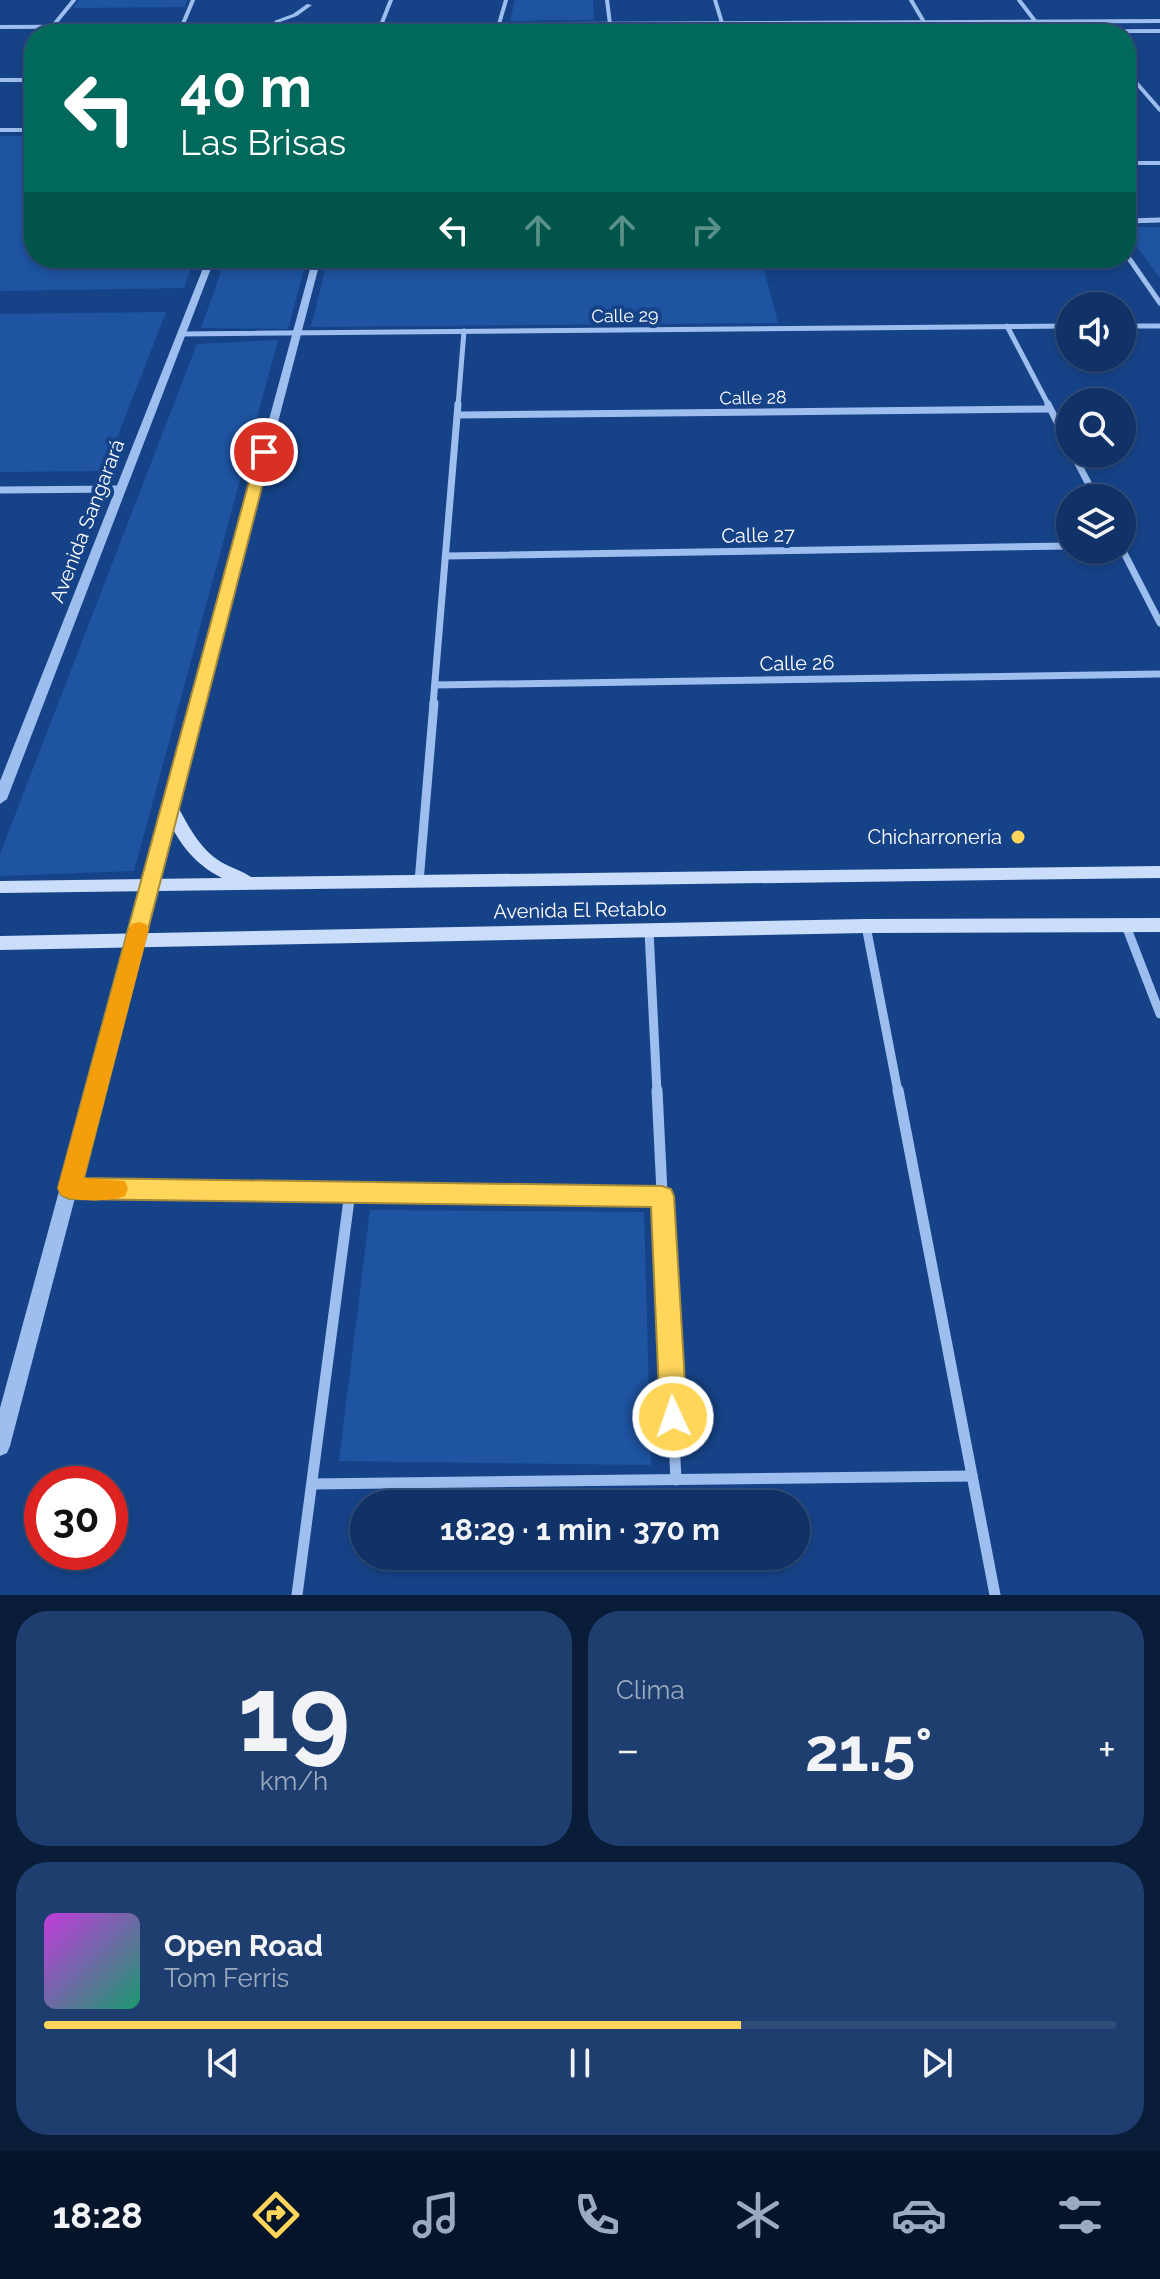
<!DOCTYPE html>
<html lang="es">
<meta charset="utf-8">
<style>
:root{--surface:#103266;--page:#1e3e6f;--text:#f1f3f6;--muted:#9caabf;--line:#304d7a;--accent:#ffd65a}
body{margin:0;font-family:Raleway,sans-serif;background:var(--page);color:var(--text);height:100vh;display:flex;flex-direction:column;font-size:30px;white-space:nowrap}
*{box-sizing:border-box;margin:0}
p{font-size:26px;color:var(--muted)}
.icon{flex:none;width:44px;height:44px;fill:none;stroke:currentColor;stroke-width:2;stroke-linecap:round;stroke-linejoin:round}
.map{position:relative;height:1595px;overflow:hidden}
.details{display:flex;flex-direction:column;gap:16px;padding:16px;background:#091c38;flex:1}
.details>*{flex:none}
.hud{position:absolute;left:24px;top:24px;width:1112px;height:244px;border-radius:32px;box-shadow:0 4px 12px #0003,0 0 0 2px var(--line);background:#00695c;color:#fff;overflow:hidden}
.controls{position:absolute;left:1056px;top:292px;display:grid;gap:16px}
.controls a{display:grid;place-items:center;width:80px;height:80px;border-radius:50%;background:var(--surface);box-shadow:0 4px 12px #0003,0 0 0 2px var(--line);font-size:40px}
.speed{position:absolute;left:24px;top:1466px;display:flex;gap:16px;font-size:40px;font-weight:700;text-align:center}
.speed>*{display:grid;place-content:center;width:104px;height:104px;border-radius:50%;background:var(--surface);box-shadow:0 4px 12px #0003,0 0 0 2px var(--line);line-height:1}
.speed .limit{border:12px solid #d22;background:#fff;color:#111}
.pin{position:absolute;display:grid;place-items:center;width:68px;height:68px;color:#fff;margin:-34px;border:4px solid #fff;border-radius:50%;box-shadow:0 2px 8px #0007}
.me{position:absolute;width:88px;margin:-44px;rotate:357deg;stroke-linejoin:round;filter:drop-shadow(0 0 6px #0008)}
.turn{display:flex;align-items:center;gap:28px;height:168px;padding:0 24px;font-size:36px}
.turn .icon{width:104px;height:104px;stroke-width:2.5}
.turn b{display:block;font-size:56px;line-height:68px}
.lanes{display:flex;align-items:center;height:76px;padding:0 24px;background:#0003;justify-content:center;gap:40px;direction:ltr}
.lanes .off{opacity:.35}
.big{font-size:60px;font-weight:700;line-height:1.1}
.details .tile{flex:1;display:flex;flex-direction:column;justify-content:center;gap:12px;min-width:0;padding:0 28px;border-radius:32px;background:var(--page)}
.details .dial{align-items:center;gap:0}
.dial b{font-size:104px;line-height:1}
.song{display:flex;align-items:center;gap:24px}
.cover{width:96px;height:96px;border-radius:12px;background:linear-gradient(135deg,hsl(290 70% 55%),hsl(160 70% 35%))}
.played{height:8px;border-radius:4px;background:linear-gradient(90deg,var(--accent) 65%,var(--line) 65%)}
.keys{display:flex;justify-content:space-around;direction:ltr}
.heat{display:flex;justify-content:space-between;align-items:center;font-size:44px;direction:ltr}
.details .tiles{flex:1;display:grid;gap:16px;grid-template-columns:1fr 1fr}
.tile:last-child{grid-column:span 2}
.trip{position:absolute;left:350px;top:1490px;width:460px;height:80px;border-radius:40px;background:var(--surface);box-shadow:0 4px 12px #0003,0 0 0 2px var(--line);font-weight:700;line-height:80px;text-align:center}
.menu{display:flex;height:128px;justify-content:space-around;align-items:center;background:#061429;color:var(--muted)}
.menu .icon{width:56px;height:56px}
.menu .on{color:var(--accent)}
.menu b{font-size:36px;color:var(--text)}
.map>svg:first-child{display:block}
.green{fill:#1e54a2}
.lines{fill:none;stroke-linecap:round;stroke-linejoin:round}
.minor-far4{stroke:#9dbeee;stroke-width:4}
.minor-far3{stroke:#9dbeee;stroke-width:5}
.minor-far2{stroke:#9dbeee;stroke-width:7}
.minor-far1{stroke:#9dbeee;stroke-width:9}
.minor{stroke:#9dbeee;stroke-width:11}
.tertiary{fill:#9dbeee;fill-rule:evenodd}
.secondary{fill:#caddfa;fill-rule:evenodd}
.route{fill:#ffd65a;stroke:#a68b3a;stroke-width:2}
.slow{fill:#f59e0b}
.poi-dot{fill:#ffd65a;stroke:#164388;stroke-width:3}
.labels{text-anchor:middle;stroke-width:8;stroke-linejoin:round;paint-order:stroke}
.far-street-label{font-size:18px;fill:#fff;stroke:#164388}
.street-label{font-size:20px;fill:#fff;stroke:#164388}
.poi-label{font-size:20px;fill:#fff;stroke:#164388;text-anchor:end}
</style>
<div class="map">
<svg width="1160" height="1595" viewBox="0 0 1160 1595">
<rect width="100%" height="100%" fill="#164388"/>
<g class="green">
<path d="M79,0H187L185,7L73,8Z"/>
<path d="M515,0H593L594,20L510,21Z"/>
<path d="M0,136H34V258H195L184,288L0,291Z"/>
<path d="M1126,227H1160V278L1126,232Z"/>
<path d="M226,258H307L288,329L201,328Z"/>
<path d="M328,258H761L778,323L311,327Z"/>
<path d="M166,312L104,471L0,472V314Z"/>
<path d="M278,340L134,871L0,876V854L197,344Z"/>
<path d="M370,1210L644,1212L651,1465L339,1461Z"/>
</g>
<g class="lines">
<g class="minor-far4">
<path d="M607,0L610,24"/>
<path d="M715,0L722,23"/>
<path d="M911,0L924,22"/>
<path d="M1019,0L1035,21"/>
<path d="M499,24L506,0"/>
<path d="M381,25L391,0"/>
<path d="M182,26L193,0"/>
<path d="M52,27L74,0"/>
<path d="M1126,71L1160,110"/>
<path d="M0,80H34"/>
<path d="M0,130H34"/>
<path d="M1126,163H1160"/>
</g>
<g class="minor-far3">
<path d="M1126,221L1160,220"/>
<path d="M1126,254L1160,303"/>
<path d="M1007,326L1049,406"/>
<path d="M1122,326H1160"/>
<path d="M181,334L1070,326"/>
<path d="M458,406L464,331"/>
</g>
<g class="minor-far2">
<path d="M1048,404L1070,448"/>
<path d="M458,415L1049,409"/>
<path d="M1073,454L1096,498"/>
<path d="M0,490L120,489"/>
<path d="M1122,549L1160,623"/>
<path d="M446,556L1070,546"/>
<path d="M435,685L1160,674"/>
<path d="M433,705L458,404"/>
</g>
<g class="minor-far1">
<path d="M419,882L434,703"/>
<path d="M866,926L898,1092"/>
<path d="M1126,926L1160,1014"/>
<path d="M649,931L657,1092"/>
</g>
<g class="minor">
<path d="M657,1090L676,1480"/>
<path d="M898,1090L995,1595"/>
<path d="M69,1188L662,1196"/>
<path d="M312,1484L972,1476"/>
<path d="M297,1595L350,1192"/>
</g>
<g class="tertiary">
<path d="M307,4L312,5L297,16L277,23L274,21L293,14Z"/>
<path d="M1160,19V23L0,29V25Z"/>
<path d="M1160,29V33H729L732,31Z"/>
<path d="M207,258H215L7,799L0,804V781Z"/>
<path d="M313,258H321L10,1446L7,1453L0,1456V1408Z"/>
</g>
<g class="secondary">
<path d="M171,803L177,805C189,827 199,848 221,862C231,868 243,871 251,877L1160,866V878L0,893V881L222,878C192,863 176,839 163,809Z"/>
<path d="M1160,918V932L866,933L0,950V936L866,919Z"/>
</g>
</g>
<path class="route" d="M264,448L271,452L84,1178L662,1186L671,1189L674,1196L687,1417L683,1426L673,1430L664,1426L660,1417L651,1207L69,1199L61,1195L58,1188L257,452Z"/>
<path class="slow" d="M139,922L146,924L149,929L84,1178L125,1181L128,1189L125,1196C108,1202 78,1202 61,1195L58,1188L129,929L132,924Z"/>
<circle class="poi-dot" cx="1018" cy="837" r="8"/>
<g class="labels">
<g class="far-street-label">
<text transform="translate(625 316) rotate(-1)" y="6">Calle 29</text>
<text transform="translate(753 398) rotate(-1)" y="6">Calle 28</text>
</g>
<g class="street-label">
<text transform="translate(87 521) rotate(-69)" y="7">Avenida Sangarará</text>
<text transform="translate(758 535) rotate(-1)" y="7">Calle 27</text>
<text transform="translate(797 663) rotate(-1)" y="7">Calle 26</text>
<text transform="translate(580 910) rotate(-1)" y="7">Avenida El Retablo</text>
</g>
<g class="poi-label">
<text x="1002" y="844">Chicharronería</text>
</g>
</g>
</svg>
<div class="controls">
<a><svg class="icon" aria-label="sound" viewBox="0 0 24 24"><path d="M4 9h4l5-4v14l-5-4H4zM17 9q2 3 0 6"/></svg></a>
<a><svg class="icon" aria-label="search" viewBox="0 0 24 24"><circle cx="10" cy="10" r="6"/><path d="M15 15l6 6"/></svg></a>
<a><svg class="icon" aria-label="layers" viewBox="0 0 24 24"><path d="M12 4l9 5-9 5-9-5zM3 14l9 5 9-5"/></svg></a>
</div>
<div class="speed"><div class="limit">30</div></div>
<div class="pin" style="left:264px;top:452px;background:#d93025"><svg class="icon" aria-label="arrive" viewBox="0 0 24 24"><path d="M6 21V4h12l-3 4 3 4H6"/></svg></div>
<svg class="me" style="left:673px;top:1417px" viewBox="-20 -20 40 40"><circle r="17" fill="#ffd65a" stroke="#fff" stroke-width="3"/><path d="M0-11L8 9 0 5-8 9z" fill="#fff"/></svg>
<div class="trip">18:29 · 1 min · 370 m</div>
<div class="hud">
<div class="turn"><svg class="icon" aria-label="left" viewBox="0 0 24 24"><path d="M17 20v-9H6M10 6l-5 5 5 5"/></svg><div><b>40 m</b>Las Brisas</div></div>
<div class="lanes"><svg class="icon" aria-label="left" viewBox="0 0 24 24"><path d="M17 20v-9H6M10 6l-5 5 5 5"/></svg><svg class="icon off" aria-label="ahead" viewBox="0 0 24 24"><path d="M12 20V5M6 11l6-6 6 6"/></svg><svg class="icon off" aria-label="ahead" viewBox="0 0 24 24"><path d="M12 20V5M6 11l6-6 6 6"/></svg><svg class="icon off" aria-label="right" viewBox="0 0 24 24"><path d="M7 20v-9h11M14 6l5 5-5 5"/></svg></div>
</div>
</div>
<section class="details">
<div class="tiles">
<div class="tile dial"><b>19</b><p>km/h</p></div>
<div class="tile"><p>Clima</p>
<div class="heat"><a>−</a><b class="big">21.5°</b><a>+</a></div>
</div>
<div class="tile">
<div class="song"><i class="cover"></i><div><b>Open Road</b><p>Tom Ferris</p></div></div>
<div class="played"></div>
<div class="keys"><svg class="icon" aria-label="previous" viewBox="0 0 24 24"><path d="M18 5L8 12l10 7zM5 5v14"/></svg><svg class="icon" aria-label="pause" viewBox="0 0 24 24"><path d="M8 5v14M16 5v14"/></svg><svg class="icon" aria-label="next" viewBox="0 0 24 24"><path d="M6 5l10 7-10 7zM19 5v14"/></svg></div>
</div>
</div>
</section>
<nav class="menu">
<b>18:28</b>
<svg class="icon on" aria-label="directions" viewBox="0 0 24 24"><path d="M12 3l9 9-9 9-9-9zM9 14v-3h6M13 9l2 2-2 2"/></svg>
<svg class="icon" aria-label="music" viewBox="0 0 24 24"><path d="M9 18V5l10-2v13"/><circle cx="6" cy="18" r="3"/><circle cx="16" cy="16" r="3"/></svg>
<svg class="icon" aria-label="phone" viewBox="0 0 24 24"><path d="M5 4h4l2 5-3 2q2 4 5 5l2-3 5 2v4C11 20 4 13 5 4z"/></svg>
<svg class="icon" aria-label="climate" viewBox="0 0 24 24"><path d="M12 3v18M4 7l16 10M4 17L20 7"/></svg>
<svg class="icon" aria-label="car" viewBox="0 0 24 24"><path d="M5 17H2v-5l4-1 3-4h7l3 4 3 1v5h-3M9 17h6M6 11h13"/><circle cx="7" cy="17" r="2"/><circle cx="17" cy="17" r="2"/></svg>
<svg class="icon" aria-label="filters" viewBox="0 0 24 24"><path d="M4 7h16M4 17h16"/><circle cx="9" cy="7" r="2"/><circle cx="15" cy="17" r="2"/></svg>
</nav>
